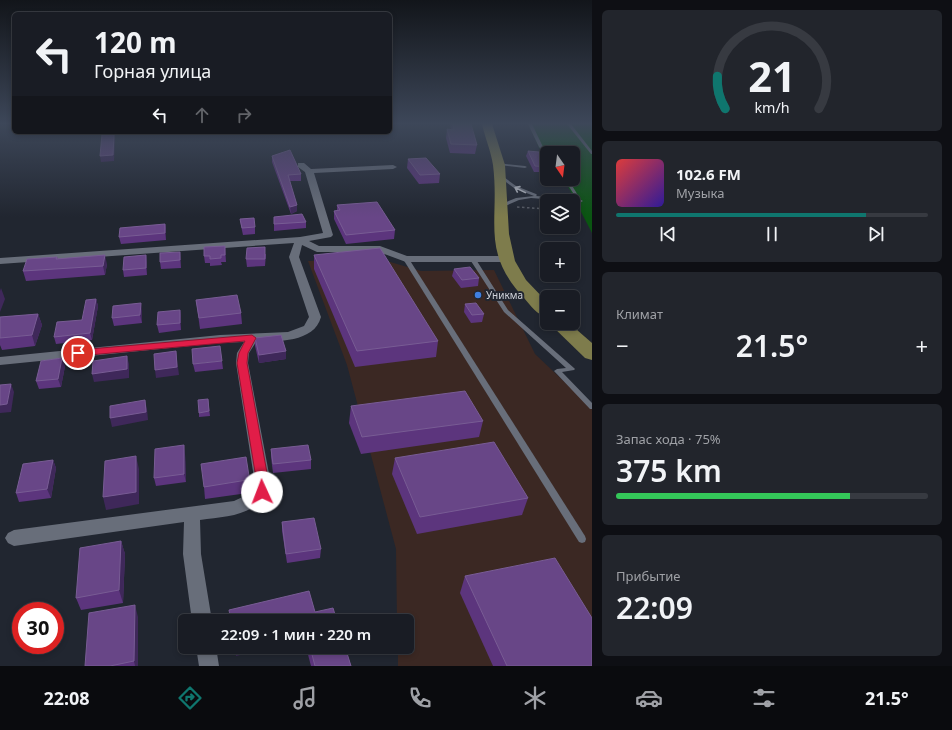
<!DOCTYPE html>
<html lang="ru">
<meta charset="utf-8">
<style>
:root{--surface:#191c24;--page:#22252c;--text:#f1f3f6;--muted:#9fa1a6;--line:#373a41;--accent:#0f766e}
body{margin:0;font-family:"Noto Sans",sans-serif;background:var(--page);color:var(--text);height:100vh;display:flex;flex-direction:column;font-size:15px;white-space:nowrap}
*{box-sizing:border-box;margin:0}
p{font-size:13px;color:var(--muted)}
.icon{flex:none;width:22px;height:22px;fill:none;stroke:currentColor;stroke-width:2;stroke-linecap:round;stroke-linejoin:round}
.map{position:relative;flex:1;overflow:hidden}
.sheet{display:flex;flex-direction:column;gap:10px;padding:10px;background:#0e0f14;width:360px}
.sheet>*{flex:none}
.guide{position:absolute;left:12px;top:12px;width:380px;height:122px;border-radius:6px;box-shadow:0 2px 6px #0003,0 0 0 1px var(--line);background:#191c24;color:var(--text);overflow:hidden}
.needle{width:26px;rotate:166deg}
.fabs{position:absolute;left:540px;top:146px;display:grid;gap:8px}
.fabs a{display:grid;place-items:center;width:40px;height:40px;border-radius:6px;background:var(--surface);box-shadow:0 2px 6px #0003,0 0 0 1px var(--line);font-size:20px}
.speed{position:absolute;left:12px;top:602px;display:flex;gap:8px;font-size:20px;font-weight:700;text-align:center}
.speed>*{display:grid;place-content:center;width:52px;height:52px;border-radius:50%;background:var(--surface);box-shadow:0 2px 6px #0003,0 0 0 1px var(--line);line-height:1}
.speed .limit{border:6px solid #d22;background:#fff;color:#111}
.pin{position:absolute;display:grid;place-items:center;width:34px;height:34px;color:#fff;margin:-17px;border:2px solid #fff;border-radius:50%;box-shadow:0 1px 4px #0007}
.me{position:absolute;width:44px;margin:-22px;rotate:358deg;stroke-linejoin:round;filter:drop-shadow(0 0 3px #0008)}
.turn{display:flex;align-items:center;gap:14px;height:84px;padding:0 16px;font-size:18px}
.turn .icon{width:52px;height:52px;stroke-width:2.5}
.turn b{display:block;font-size:28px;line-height:34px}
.lanes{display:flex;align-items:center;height:38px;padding:0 16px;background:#0003;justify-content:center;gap:20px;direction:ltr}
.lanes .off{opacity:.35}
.big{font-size:30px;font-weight:600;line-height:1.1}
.sheet .card{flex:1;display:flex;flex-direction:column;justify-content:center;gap:6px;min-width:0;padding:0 14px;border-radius:6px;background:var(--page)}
.sheet .dial{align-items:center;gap:0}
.dial svg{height:104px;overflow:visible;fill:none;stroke:var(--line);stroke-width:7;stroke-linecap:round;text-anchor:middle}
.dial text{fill:var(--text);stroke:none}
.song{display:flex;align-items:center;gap:12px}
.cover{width:48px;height:48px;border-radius:6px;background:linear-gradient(135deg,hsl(0 70% 55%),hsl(250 70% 35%))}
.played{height:4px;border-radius:2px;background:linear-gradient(90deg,var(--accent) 80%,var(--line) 80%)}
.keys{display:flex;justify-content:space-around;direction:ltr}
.heat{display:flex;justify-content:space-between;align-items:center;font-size:22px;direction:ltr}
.charge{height:6px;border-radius:3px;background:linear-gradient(90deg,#34c759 75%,var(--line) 0)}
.trip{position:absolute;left:178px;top:614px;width:236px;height:40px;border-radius:6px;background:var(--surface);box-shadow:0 2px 6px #0003,0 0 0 1px var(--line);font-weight:600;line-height:40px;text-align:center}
.tab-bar{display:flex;height:64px;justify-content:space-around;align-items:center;background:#0a0b0e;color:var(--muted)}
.tab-bar .icon{width:28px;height:28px}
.tab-bar .selected{color:var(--accent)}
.tab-bar b{font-size:18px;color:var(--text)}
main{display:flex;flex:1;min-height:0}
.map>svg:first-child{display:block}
.industrial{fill:#3b2823}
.green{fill:#0a5511}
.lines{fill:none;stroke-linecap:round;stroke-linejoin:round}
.path{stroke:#575b64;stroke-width:1.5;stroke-dasharray:2.5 2.5;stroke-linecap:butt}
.service{fill:#686e7a;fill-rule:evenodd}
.minor{fill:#686e7a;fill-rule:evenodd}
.primary{fill:#7e7c4c;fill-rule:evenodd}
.wall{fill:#5c357d}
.shaded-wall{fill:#3f285a}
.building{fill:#684687;stroke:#785c94}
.oneway{stroke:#b6bac2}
.route{fill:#e11d48;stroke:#92132f}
.shop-dot{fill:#3f7fe0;stroke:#212630;stroke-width:1.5}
.labels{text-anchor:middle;stroke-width:4;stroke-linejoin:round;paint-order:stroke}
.poi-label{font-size:10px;fill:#d0d3da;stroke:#212630;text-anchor:start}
</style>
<main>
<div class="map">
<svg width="592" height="666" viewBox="0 0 592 666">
<rect width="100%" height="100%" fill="#212630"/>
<path class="industrial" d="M380,259L421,271L494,270L535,354L592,408V666H398V647H407V621H397L396,549L347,365L308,261Z"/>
<path class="green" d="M528,124H592V233L564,179H573V153H547L546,162Z"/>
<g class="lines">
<path class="path" d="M517,207L547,209"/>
<g class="service">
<path d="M528,124H532L543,147L549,153L546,154L539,147Z"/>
<path d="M567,124H571L592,151V154H591Z"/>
<path d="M497,163L525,166L527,167L525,168L498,165H497Z"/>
<path d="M499,175H501L516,186L536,194L537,195L536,196L570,199L575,196L564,179H568L579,197L575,199L581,200L583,201L581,202L531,198L519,200L503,207H499V205L516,198L534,196L514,188L499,177Z"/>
<path d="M472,256L475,258L508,310L574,368L575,369L574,370L562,372L592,403V409H590L554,371L557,369L566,368L504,312L469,258Z"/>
<path d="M406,257L409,259L585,536L586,539L585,542L582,543L579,542L403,259Z"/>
</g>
<g class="minor">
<path d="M298,163H304L311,169L393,165L397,167L393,169L314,173L333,235L331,237L309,241L319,246H380L407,256H507L512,259L507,262H406L379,252H317L302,245L299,257L321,317C314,343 277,341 256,342L249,353L248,363L271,484C260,516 229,516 200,520L201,554L212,621H192L183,554L184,522L14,546L8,543L5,538L8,533L14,530L234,501L249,494L255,484L236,363L237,353L244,342L220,343L0,365V357L220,335L288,332L304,326L309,317L289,257L294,243L0,264V258L300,237L323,233L305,172L298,167Z"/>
<path d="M196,647H216L219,666H199Z"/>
</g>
<g class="primary">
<path d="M482,124H492L505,165L509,234L515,261L526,280L547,302V317C537,315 531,306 524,298C480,251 500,221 493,165C491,151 485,138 482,124Z"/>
<path d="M549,323H569L592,343V360L585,358Z"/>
</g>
</g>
<g class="wall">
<path d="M450,124H471L477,145L475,154L450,153L446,138L447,129L451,130Z"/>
<path d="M528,151L547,167L545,172H534L526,156Z"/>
<path d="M272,156L301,174V181H290L297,211L291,214L272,162Z"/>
<path d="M408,159L440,174L439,183L419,184L407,168Z"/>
<path d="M337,205L395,230L394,239L346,244L334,219V211L337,210Z"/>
<path d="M274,217L306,222V228L274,231Z"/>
<path d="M240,219L255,227V234L243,235L241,226Z"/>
<path d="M165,224L166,230V240L121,244L119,237Z"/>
<path d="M225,246L226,262H221L222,265L210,266V263H205L204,256Z"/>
<path d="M180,252L181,268L161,269L160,262Z"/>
<path d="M266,254L265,266L247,267L246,259Z"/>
<path d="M314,255L438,341L436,357L355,367L314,269Z"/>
<path d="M57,257L58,259L107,264L105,275L26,281L23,271Z"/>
<path d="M147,262V275L124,277L123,270Z"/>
<path d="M454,269L479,278L478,286L461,288L452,276Z"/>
<path d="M96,299L98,306L92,340L56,344L54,337L82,320Z"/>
<path d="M196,300L241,313L242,324L200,329Z"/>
<path d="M465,304L484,314L482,322L471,323L464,312Z"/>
<path d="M180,310L181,318V330L159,333L157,325Z"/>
<path d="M142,311V323L114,326L112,318Z"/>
<path d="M38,314L42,325L35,346L2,350L0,345V317Z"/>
<path d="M255,338L286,351V359L259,363L255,346Z"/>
<path d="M222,361L223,369L195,372L193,364Z"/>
<path d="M65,366L61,387L39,389L36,381Z"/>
<path d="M208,399L210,416L199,417V413Z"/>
<path d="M351,406L483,421L479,437L361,454L349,423Z"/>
<path d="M271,449L311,460V469L273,473L271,457Z"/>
<path d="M185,454L186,482L156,486L154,478Z"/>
<path d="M246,457L250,489L248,493L205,499L204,487Z"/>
<path d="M395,458L528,498L522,515L417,534L392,474Z"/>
<path d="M53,460L56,468L51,498L19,502L16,493Z"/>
<path d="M282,522L321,549L320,558L287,563L282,531Z"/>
<path d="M121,541L125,554L123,603L81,610L76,598Z"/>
<path d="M465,576L592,666H493L460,593Z"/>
<path d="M138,617V666H85Z"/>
<path d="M306,647H345L351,666H311Z"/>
</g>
<g class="shaded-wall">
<path d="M114,133L115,138L114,161L101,162L100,156Z"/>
<path d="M297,205V211L291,214L290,207Z"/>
<path d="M165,224L166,230V240L165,233Z"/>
<path d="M105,255L107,264L105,275L103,266Z"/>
<path d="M146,255L147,262V275L146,268Z"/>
<path d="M1,288L5,299L0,312V291Z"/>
<path d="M96,299L98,306L92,340L90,333Z"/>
<path d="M141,303L142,311V323L140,315Z"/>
<path d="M180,310L181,318V330L180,323Z"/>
<path d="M38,314L42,325L35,346L32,335Z"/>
<path d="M176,351L179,375L156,378L155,370Z"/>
<path d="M286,351V359L259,363V355Z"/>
<path d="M127,356L129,364V378L94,382L92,374Z"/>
<path d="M62,358L65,366L61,387L58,379Z"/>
<path d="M11,384L14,392L11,412L0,413V405Z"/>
<path d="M145,400L147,409L148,420L112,427L110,418Z"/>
<path d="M184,445L185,454L186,482L184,474Z"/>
<path d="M136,456L139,469V504L106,510L103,497Z"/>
<path d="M53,460L56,468L51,498L47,489Z"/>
<path d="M249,476L250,489L248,493L247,480Z"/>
<path d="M121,541L125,554L123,603L119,590Z"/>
<path d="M135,605L138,617V666H135L134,661Z"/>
<path d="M235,647H272L236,656Z"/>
</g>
<g class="building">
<path d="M453,124H471L477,145L451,144L447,129L454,130Z"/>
<path d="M114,133L113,155L100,156L102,134Z"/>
<path d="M290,150L301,174L288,175L297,205L290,207L272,156Z"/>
<path d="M528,151L539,152L547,167L535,166Z"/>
<path d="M426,158L440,174L420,175L408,159Z"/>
<path d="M377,202L395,230L346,235L334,211L340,210L337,205Z"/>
<path d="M302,214L306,222L274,224V217Z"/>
<path d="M254,218L255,227L242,228L240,219Z"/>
<path d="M165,224V233L119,237L120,228Z"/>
<path d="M225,246V255H221V258L210,259V256H204V247Z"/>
<path d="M265,247V259H246L247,248Z"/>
<path d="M380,248L438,341L357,351L314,255Z"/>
<path d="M180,252V260L160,262V253Z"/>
<path d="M105,255L103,266L23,271L27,259L57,257L56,259Z"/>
<path d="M146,255V268L123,270L124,257Z"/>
<path d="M470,267L479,278L462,280L454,269Z"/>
<path d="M237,295L241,313L199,318L196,300Z"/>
<path d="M96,299L90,333L54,337L57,322L82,320L86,300Z"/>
<path d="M141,303L140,315L112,318L113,306Z"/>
<path d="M476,303L484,314L472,315L465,304Z"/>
<path d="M180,310V323L157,325L158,312Z"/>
<path d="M38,314L32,335L0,338V317Z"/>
<path d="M281,335L286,351L259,355L255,338Z"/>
<path d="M220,346L222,361L193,364L192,349Z"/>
<path d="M176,351L177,367L155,370L154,354Z"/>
<path d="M127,356V369L92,374L93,361Z"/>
<path d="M62,358L58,379L36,381L41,361Z"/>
<path d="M11,384L7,404L0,405V385Z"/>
<path d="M465,391L483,421L362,437L351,406Z"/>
<path d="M208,399L209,411L199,413L198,400Z"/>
<path d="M145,400L146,412L110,418V406Z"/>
<path d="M494,442L528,498L420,517L395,458Z"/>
<path d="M184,445V474L154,478L155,449Z"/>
<path d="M308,445L311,460L273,464L271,449Z"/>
<path d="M136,456V492L103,497L105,461Z"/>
<path d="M246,457L249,476L247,480L204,487L201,464Z"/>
<path d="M53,460L47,489L16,493L23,464Z"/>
<path d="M314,518L321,549L286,554L282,522Z"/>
<path d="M121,541L119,590L76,598L80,548Z"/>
<path d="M555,558L592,618V666H507L465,576Z"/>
<path d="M309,591L315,612L333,608L337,621H231L229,610Z"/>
<path d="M135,605L134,661L110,666H85L89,613Z"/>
<path d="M310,647H345L351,666H315Z"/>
</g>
<defs><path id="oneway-shaft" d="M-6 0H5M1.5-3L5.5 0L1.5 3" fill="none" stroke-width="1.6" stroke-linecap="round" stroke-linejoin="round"/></defs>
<use class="oneway" href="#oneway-shaft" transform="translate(520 190) rotate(-154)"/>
<linearGradient id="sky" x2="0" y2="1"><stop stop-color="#12151a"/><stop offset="0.57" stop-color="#3d4759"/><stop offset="1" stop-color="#3d4759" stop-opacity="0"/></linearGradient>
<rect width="592" height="217" fill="url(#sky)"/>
<path class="route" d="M252,335L256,338L248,353L247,363L269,484L266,495L262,497L257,495L255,492L257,484L237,363L239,353L245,341L78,356L73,353L78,350Z"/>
<circle class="shop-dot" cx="478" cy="295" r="4"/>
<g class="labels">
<g class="poi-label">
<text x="486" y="299">Уникма</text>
</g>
</g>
</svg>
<div class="fabs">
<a><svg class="needle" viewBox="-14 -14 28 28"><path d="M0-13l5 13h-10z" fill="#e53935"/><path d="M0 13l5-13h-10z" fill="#9fa1a6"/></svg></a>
<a><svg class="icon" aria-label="layers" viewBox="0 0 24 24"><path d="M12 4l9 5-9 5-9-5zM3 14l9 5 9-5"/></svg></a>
<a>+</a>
<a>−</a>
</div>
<div class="speed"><div class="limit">30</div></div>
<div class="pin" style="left:78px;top:353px;background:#d93025"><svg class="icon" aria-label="arrive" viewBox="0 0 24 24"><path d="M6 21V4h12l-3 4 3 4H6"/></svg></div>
<svg class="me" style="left:262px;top:492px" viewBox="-20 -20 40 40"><circle r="19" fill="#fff"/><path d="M0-13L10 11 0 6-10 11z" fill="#e11d48"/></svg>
<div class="trip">22:09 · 1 мин · 220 m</div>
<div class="guide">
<div class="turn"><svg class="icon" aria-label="left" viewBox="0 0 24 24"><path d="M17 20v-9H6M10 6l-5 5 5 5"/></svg><div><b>120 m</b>Горная улица</div></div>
<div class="lanes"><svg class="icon" aria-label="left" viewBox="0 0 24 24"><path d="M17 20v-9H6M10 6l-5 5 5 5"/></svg><svg class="icon off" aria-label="ahead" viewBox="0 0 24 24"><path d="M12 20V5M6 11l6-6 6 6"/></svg><svg class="icon off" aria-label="right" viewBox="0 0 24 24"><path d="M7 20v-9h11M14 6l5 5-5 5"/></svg></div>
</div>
</div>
<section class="sheet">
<div class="card dial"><svg viewBox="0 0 100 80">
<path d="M14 69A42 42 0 1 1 86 69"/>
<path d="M14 69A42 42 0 0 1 8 44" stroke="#0f766e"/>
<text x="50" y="56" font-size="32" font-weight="700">21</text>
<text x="50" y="72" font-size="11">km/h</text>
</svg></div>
<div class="card">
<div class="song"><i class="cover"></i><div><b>102.6 FM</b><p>Музыка</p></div></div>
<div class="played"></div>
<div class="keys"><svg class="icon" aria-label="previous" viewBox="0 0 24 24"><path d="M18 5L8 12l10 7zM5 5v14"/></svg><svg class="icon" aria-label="pause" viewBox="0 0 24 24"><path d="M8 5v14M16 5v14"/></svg><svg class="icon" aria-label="next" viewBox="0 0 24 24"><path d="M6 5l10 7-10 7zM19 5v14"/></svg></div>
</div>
<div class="card"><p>Климат</p>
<div class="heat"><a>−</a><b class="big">21.5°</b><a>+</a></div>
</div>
<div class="card"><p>Запас хода · 75%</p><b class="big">375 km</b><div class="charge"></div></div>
<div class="card"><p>Прибытие</p><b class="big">22:09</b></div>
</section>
</main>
<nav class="tab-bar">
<b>22:08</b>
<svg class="icon selected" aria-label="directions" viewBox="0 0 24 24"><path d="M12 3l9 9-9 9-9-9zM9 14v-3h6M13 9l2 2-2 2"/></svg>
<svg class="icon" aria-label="music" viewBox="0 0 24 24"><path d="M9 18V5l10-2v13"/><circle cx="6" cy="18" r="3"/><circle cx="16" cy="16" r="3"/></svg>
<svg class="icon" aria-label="phone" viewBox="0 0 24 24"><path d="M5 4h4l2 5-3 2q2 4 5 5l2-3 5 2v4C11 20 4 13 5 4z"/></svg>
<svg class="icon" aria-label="climate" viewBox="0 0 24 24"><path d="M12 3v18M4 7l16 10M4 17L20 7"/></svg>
<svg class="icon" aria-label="car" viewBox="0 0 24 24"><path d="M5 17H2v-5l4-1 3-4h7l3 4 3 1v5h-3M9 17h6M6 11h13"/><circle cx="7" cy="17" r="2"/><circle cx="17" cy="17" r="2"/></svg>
<svg class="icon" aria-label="filters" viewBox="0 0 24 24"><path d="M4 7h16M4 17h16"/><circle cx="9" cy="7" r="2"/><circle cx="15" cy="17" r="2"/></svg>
<b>21.5°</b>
</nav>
